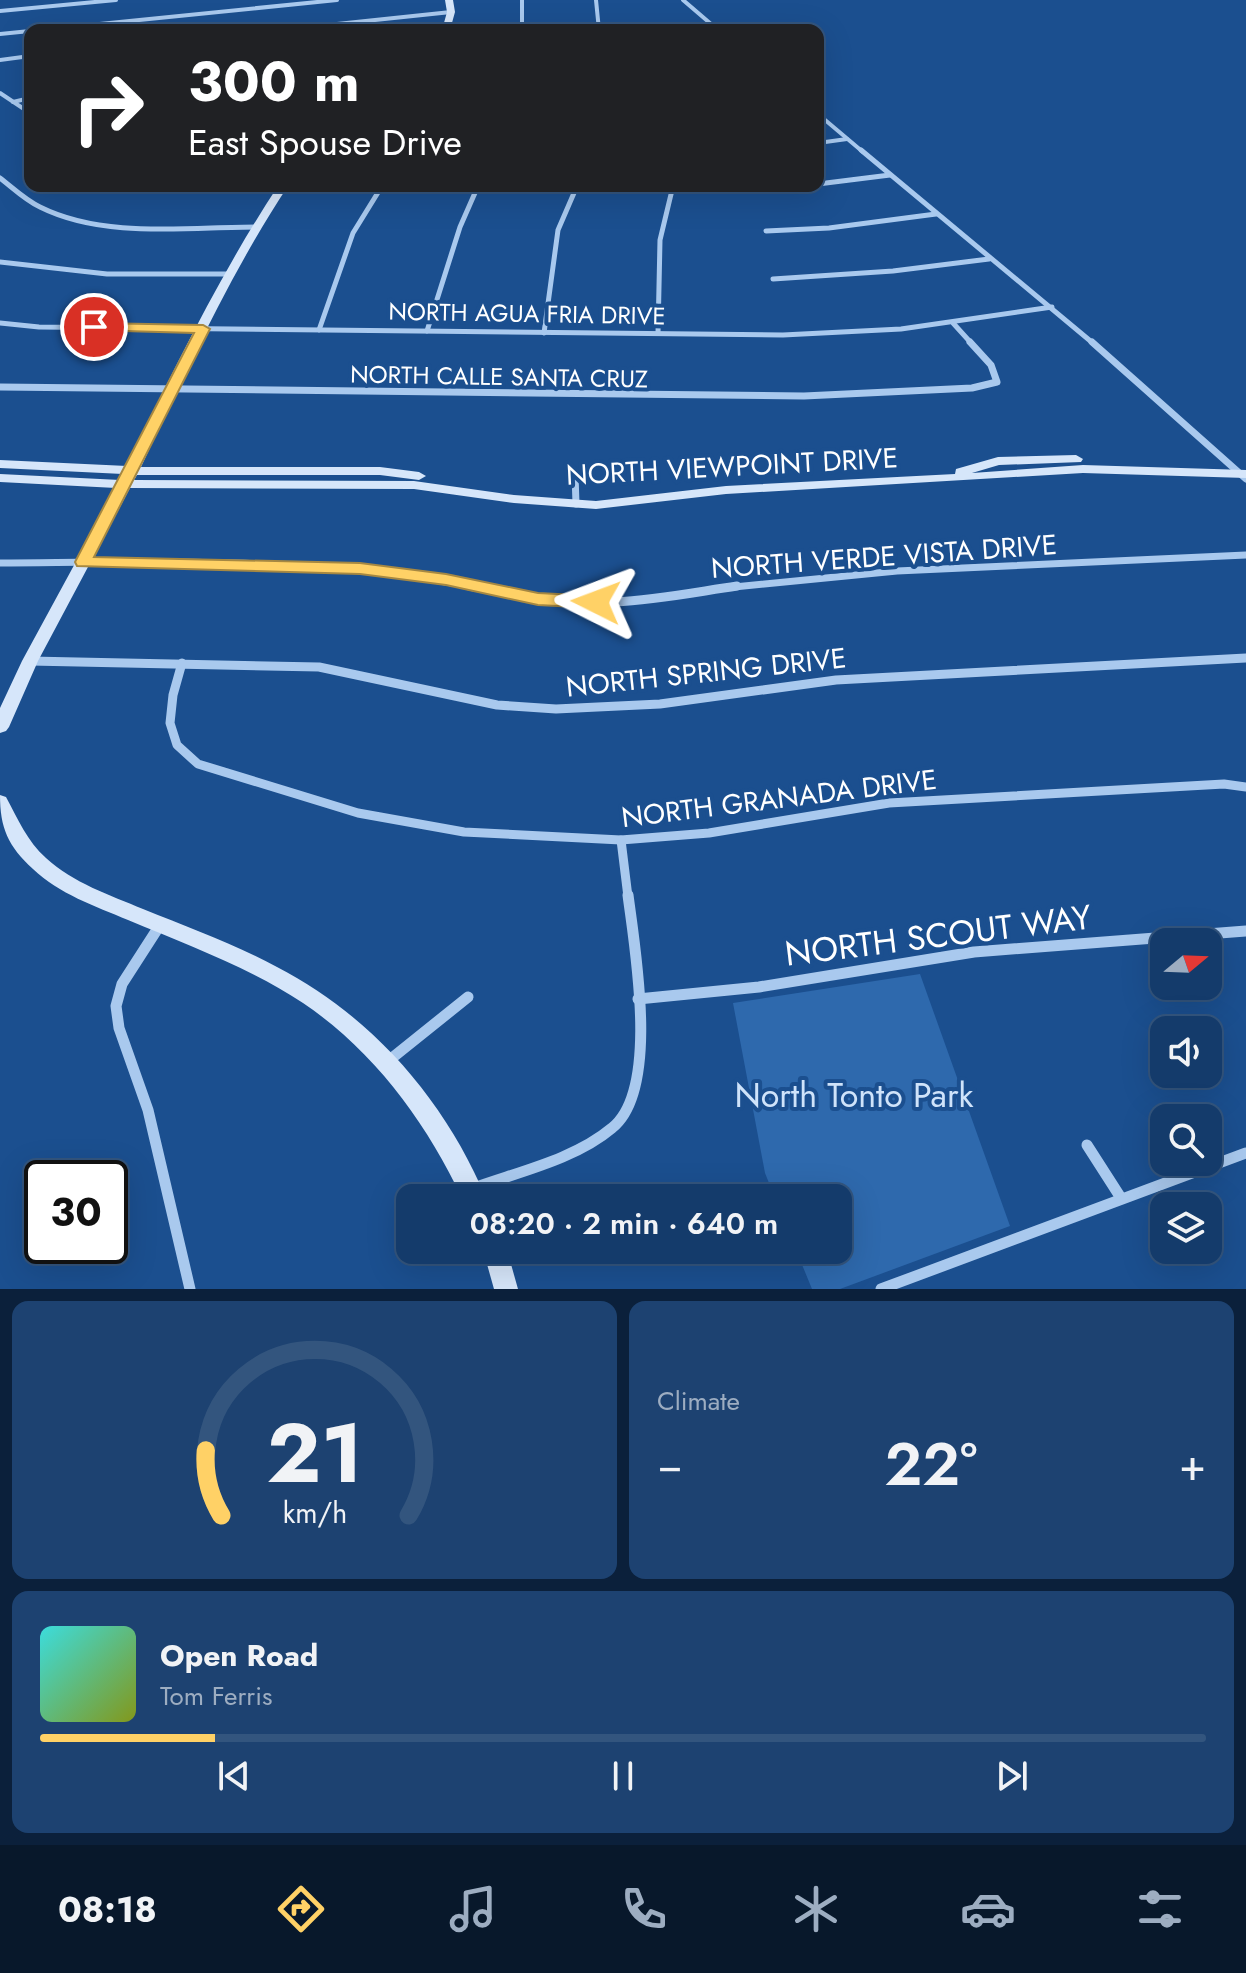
<!DOCTYPE html>
<meta charset="utf-8">
<style>
:root{--surface:#143b6b;--page:#1d4271;--text:#f1f3f6;--muted:#9dadc1;--line:#33557e;--accent:#ffd166}
body{margin:0;font-family:Jost,sans-serif;background:var(--page);color:var(--text);height:100vh;display:flex;flex-direction:column;font-size:30px;white-space:nowrap}
*{box-sizing:border-box;margin:0}
p{font-size:26px;color:var(--muted)}
.icon{flex:none;width:44px;height:44px;fill:none;stroke:currentColor;stroke-width:2;stroke-linecap:round;stroke-linejoin:round}
.map{position:relative;height:1289px;overflow:hidden}
.sheet{display:flex;flex-direction:column;gap:12px;padding:12px;background:#0b203b;flex:1}
.sheet>*{flex:none}
.top-card{position:absolute;left:24px;top:24px;width:800px;height:168px;border-radius:16px;box-shadow:0 8px 32px #0002,0 0 0 2px var(--line);background:#202124;color:#fff;overflow:hidden}
.needle{width:52px;rotate:71deg}
.tools{position:absolute;left:1150px;top:928px;display:grid;gap:16px}
.tools a{display:grid;place-items:center;width:72px;height:72px;border-radius:16px;background:var(--surface);box-shadow:0 8px 32px #0002,0 0 0 2px var(--line);font-size:40px}
.speed{position:absolute;left:24px;top:1160px;display:flex;gap:16px;font-size:40px;font-weight:700;text-align:center}
.speed>*{display:grid;place-content:center;width:104px;height:104px;border-radius:50%;background:var(--surface);box-shadow:0 8px 32px #0002,0 0 0 2px var(--line);line-height:1}
.speed .limit{border:4px solid #111;border-radius:12px;background:#fff;color:#111}
.pin{position:absolute;display:grid;place-items:center;width:68px;height:68px;color:#fff;margin:-34px;border:4px solid #fff;border-radius:50%;box-shadow:0 2px 8px #0007}
.me{position:absolute;width:88px;margin:-44px;rotate:273deg;stroke-linejoin:round;filter:drop-shadow(0 0 6px #0008)}
.turn{display:flex;align-items:center;gap:28px;height:168px;padding:0 32px;font-size:36px}
.turn .icon{width:104px;height:104px;stroke-width:2.5}
.turn b{display:block;font-size:56px;line-height:68px}
.big{font-size:60px;font-weight:600;line-height:1.1}
.sheet .widget{flex:1;display:flex;flex-direction:column;justify-content:center;gap:12px;min-width:0;padding:0 28px;border-radius:16px;background:var(--page)}
.sheet .dial{align-items:center;gap:0}
.dial svg{height:208px;overflow:visible;fill:none;stroke:var(--line);stroke-width:7;stroke-linecap:round;text-anchor:middle}
.dial text{fill:var(--text);stroke:none}
.song{display:flex;align-items:center;gap:24px}
.cover{width:96px;height:96px;border-radius:12px;background:linear-gradient(135deg,hsl(180 70% 55%),hsl(70 70% 35%))}
.played{height:8px;border-radius:4px;background:linear-gradient(90deg,var(--accent) 15%,var(--line) 15%)}
.keys{display:flex;justify-content:space-around;direction:ltr}
.heat{display:flex;justify-content:space-between;align-items:center;font-size:44px;direction:ltr}
.sheet .tiles{flex:1;display:grid;gap:12px;grid-template-columns:1fr 1fr}
.widget:last-child{grid-column:span 2}
.trip{position:absolute;left:396px;top:1184px;width:456px;height:80px;border-radius:16px;background:var(--surface);box-shadow:0 8px 32px #0002,0 0 0 2px var(--line);font-weight:600;line-height:80px;text-align:center}
.menu{display:flex;height:128px;justify-content:space-around;align-items:center;background:#08182b;color:var(--muted)}
.menu .icon{width:56px;height:56px}
.menu .on{color:var(--accent)}
.menu b{font-size:36px;color:var(--text)}
.map>svg:first-child{display:block}
.green{fill:#2e69ad}
.lines{fill:none;stroke-linecap:round;stroke-linejoin:round}
.street-far4{stroke:#a9c9ee;stroke-width:4}
.street-far3{stroke:#a9c9ee;stroke-width:5}
.street-far2{stroke:#a9c9ee;stroke-width:7}
.street-far1{stroke:#a9c9ee;stroke-width:9}
.street{stroke:#a9c9ee;stroke-width:11}
.secondary{fill:#d6e6fa;fill-rule:evenodd}
.route{fill:#ffd166;stroke:#a68842;stroke-width:2}
.labels{text-anchor:middle;stroke-width:8;stroke-linejoin:round;paint-order:stroke}
.far-street-label{font-size:24px;fill:#fff;stroke:#1b4f8f}
.street-label{font-size:28px;fill:#fff;stroke:#1b4f8f}
.near-street-label{font-size:34px;fill:#fff;stroke:#1b4f8f}
.near-park-label{font-size:34px;fill:#cfe3fa;stroke:#1b4f8f}
</style>
<div class="map">
<svg width="1246" height="1289" viewBox="0 0 1246 1289">
<rect width="100%" height="100%" fill="#1b4f8f"/>
<path class="green" d="M920,974L1010,1226L840,1289H812L796,1250H838V1198H775L765,1173L733,1003Z"/>
<g class="lines">
<g class="street-far4">
<path d="M522,0V30"/>
<path d="M596,0L599,30"/>
<path d="M683,0L718,30"/>
<path d="M0,11L116,0"/>
<path d="M40,30L337,0"/>
<path d="M280,30L451,12"/>
<path d="M0,34L30,31"/>
<path d="M0,60L30,56"/>
<path d="M0,93L30,113"/>
<path d="M13,102L30,98"/>
<path d="M818,114L863,152"/>
<path d="M818,143L847,139"/>
</g>
<g class="street-far3">
<path d="M861,150L1094,344"/>
<path d="M0,178C13,188 25,200 40,207C104,239 187,227 256,227"/>
<path d="M818,184L890,175"/>
<path d="M766,231L829,228L936,214"/>
<path d="M0,262L107,274H232"/>
<path d="M773,279L893,271L989,259"/>
<path d="M0,323L39,327L783,335L901,329L1052,307"/>
<path d="M953,323L972,344"/>
<path d="M319,330L353,233L382,186"/>
<path d="M427,331L460,227L478,186"/>
<path d="M544,333L558,230L577,186"/>
<path d="M658,333L660,240L673,186"/>
</g>
<g class="street-far2">
<path d="M1092,342L1246,479"/>
<path d="M0,387L804,396L972,388L997,382L991,365L970,342"/>
<path d="M575,474L576,504"/>
<path d="M0,563C162,562 319,556 479,588"/>
<path d="M724,588L897,571L1246,555"/>
</g>
<g class="street-far1">
<path d="M469,586C517,595 565,603 615,602C656,600 696,592 737,586"/>
<path d="M30,661L319,667L497,705L556,709L660,704L836,680L1246,658"/>
<path d="M182,663L173,695L170,723L177,745L198,764L358,813L464,832L621,840L709,833L889,803L1224,784L1246,787"/>
<path d="M621,840L628,897"/>
</g>
<g class="street">
<path d="M160,925L122,984L116,1006L119,1028L148,1110L190,1289"/>
<path d="M638,999L759,987L974,952L1246,931"/>
<path d="M387,1062L468,997"/>
<path d="M1087,1145L1121,1198"/>
<path d="M471,1189C517,1172 574,1160 612,1128C660,1090 635,950 628,895"/>
<path d="M881,1289L1246,1153"/>
</g>
<g class="secondary">
<path d="M445,0H453L455,12L450,30H442L447,12Z"/>
<path d="M278,186H288C230,274 185,372 141,467H380L419,472L426,476L419,480L380,475H137L134,480L414,481L514,495L596,501L726,486L955,474L956,469L998,457L1076,455L1083,459L1081,462L999,465L972,473L1083,465L1246,470V478L1083,473L726,494L596,509L514,503L414,489L130,488L38,661L9,727L6,731L0,733V708L22,661L116,488L0,482V474L120,480L123,474L0,468V460L127,466C173,371 220,274 278,186Z"/>
<path d="M0,795L6,797C18,819 27,841 46,858C73,883 110,895 143,909C188,927 234,944 277,967C372,1016 445,1100 486,1198H462C426,1122 374,1051 303,1003C250,968 188,945 128,920C95,906 59,894 33,869C8,846 0,828 0,795Z"/>
<path d="M483,1250H507L518,1289H494Z"/>
</g>
</g>
<path class="route" d="M94,323L203,325L210,329L94,557L360,563L446,574L538,593L596,596L605,602L596,608L538,605L446,585L360,574L77,566L75,562L194,333L89,330V325Z"/>
<g class="labels">
<g class="far-street-label">
<text transform="translate(527 314) rotate(1)" y="8">NORTH AGUA FRIA DRIVE</text>
<text transform="translate(499 377) rotate(1)" y="8">NORTH CALLE SANTA CRUZ</text>
</g>
<g class="street-label">
<text transform="translate(732 466) rotate(-3)" y="10">NORTH VIEWPOINT DRIVE</text>
<text transform="translate(884 556) rotate(-4)" y="10">NORTH VERDE VISTA DRIVE</text>
<text transform="translate(706 672) rotate(-6)" y="10">NORTH SPRING DRIVE</text>
<text transform="translate(779 798) rotate(-7)" y="10">NORTH GRANADA DRIVE</text>
</g>
<g class="near-street-label">
<text transform="translate(938 935) rotate(-7)" y="12">NORTH SCOUT WAY</text>
</g>
<g class="near-park-label">
<text x="854" y="1107">North Tonto Park</text>
</g>
</g>
</svg>
<div class="tools">
<a><svg class="needle" viewBox="-14 -14 28 28"><path d="M0-13l5 13h-10z" fill="#e53935"/><path d="M0 13l5-13h-10z" fill="#9dadc1"/></svg></a>
<a><svg class="icon" aria-label="sound" viewBox="0 0 24 24"><path d="M4 9h4l5-4v14l-5-4H4zM17 9q2 3 0 6"/></svg></a>
<a><svg class="icon" aria-label="search" viewBox="0 0 24 24"><circle cx="10" cy="10" r="6"/><path d="M15 15l6 6"/></svg></a>
<a><svg class="icon" aria-label="layers" viewBox="0 0 24 24"><path d="M12 4l9 5-9 5-9-5zM3 14l9 5 9-5"/></svg></a>
</div>
<div class="speed"><div class="limit">30</div></div>
<div class="pin" style="left:94px;top:327px;background:#d93025"><svg class="icon" aria-label="arrive" viewBox="0 0 24 24"><path d="M6 21V4h12l-3 4 3 4H6"/></svg></div>
<svg class="me" style="left:596px;top:602px" viewBox="-20 -20 40 40"><path d="M0-17L14 15 0 8-14 15z" fill="#ffd166" stroke="#fff" stroke-width="4"/></svg>
<div class="trip">08:20 · 2 min · 640 m</div>
<div class="top-card">
<div class="turn"><svg class="icon" aria-label="right" viewBox="0 0 24 24"><path d="M7 20v-9h11M14 6l5 5-5 5"/></svg><div><b>300 m</b>East Spouse Drive</div></div>
</div>
</div>
<section class="sheet">
<div class="tiles">
<div class="widget dial"><svg viewBox="0 0 100 80">
<path d="M14 69A42 42 0 1 1 86 69"/>
<path d="M14 69A42 42 0 0 1 8 44" stroke="#ffd166"/>
<text x="50" y="56" font-size="32" font-weight="700">21</text>
<text x="50" y="72" font-size="11">km/h</text>
</svg></div>
<div class="widget"><p>Climate</p>
<div class="heat"><a>−</a><b class="big">22°</b><a>+</a></div>
</div>
<div class="widget">
<div class="song"><i class="cover"></i><div><b>Open Road</b><p>Tom Ferris</p></div></div>
<div class="played"></div>
<div class="keys"><svg class="icon" aria-label="previous" viewBox="0 0 24 24"><path d="M18 5L8 12l10 7zM5 5v14"/></svg><svg class="icon" aria-label="pause" viewBox="0 0 24 24"><path d="M8 5v14M16 5v14"/></svg><svg class="icon" aria-label="next" viewBox="0 0 24 24"><path d="M6 5l10 7-10 7zM19 5v14"/></svg></div>
</div>
</div>
</section>
<nav class="menu">
<b>08:18</b>
<svg class="icon on" aria-label="directions" viewBox="0 0 24 24"><path d="M12 3l9 9-9 9-9-9zM9 14v-3h6M13 9l2 2-2 2"/></svg>
<svg class="icon" aria-label="music" viewBox="0 0 24 24"><path d="M9 18V5l10-2v13"/><circle cx="6" cy="18" r="3"/><circle cx="16" cy="16" r="3"/></svg>
<svg class="icon" aria-label="phone" viewBox="0 0 24 24"><path d="M5 4h4l2 5-3 2q2 4 5 5l2-3 5 2v4C11 20 4 13 5 4z"/></svg>
<svg class="icon" aria-label="climate" viewBox="0 0 24 24"><path d="M12 3v18M4 7l16 10M4 17L20 7"/></svg>
<svg class="icon" aria-label="car" viewBox="0 0 24 24"><path d="M5 17H2v-5l4-1 3-4h7l3 4 3 1v5h-3M9 17h6M6 11h13"/><circle cx="7" cy="17" r="2"/><circle cx="17" cy="17" r="2"/></svg>
<svg class="icon" aria-label="filters" viewBox="0 0 24 24"><path d="M4 7h16M4 17h16"/><circle cx="9" cy="7" r="2"/><circle cx="15" cy="17" r="2"/></svg>
</nav>
